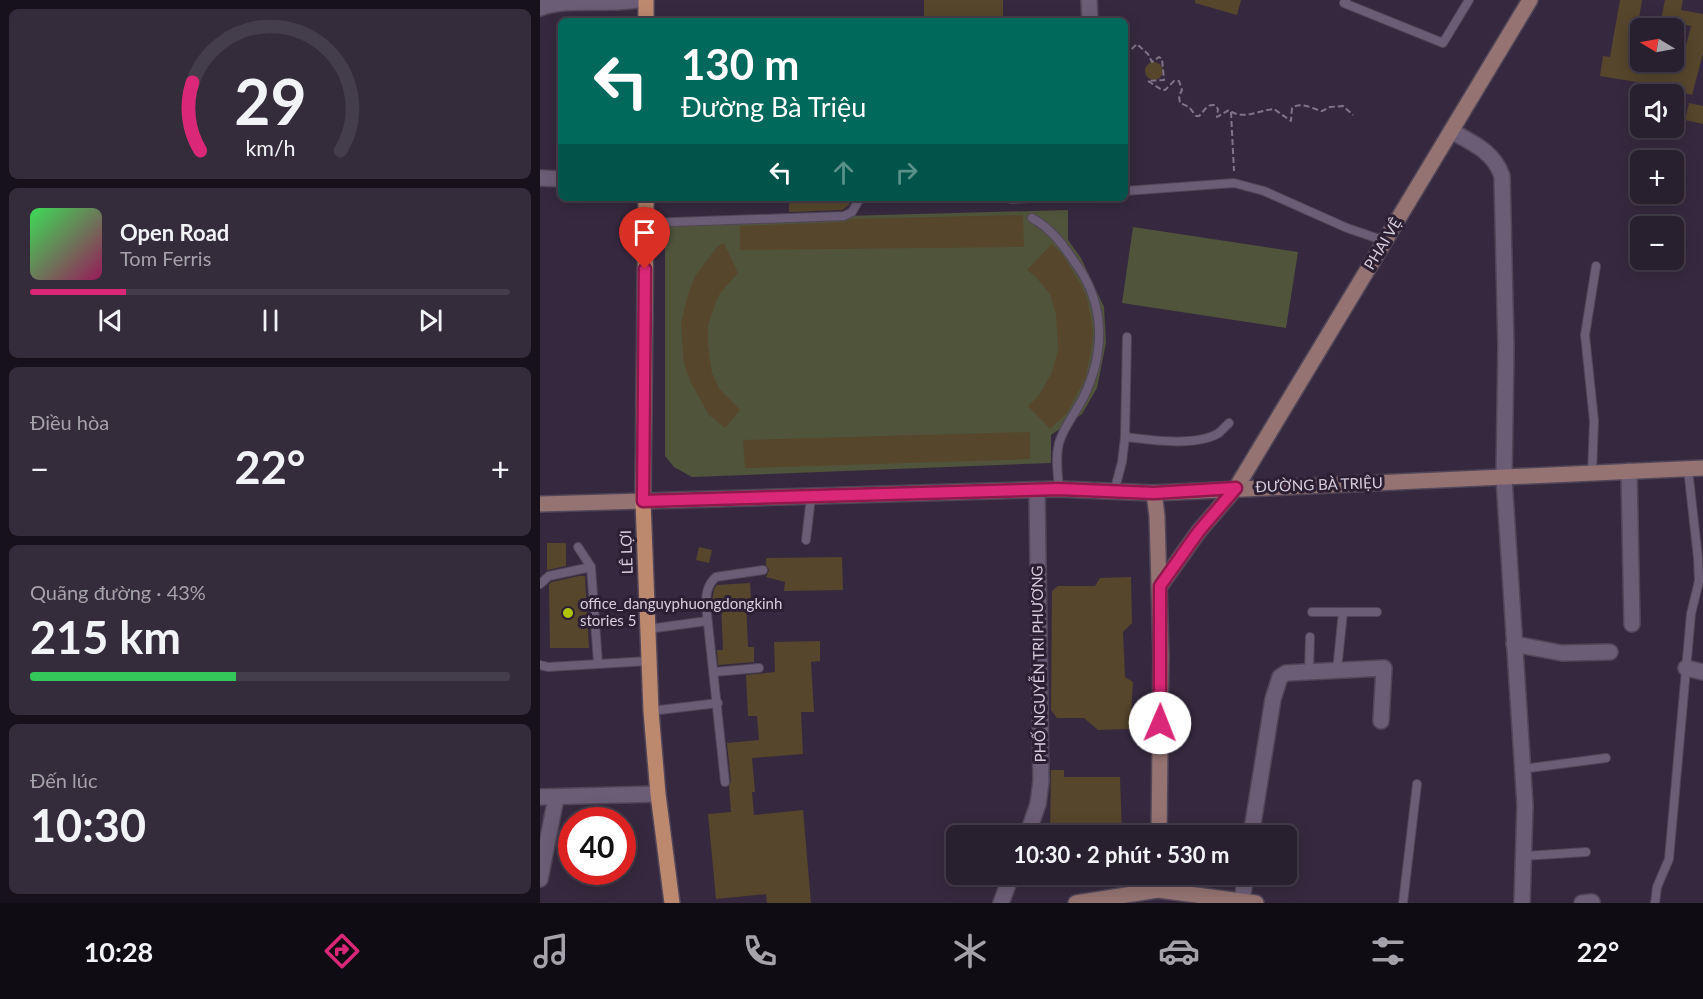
<!DOCTYPE html>
<html lang="vi">
<meta charset="utf-8">
<style>
:root{--surface:#281f2f;--page:#342c3b;--text:#f1f3f6;--muted:#a5a2aa;--line:#443d4b;--accent:#db2777}
body{margin:0;font-family:Lato,sans-serif;background:var(--page);color:var(--text);height:100vh;display:flex;flex-direction:column;font-size:22px;white-space:nowrap}
*{box-sizing:border-box;margin:0}
p{font-size:20px;color:var(--muted)}
.icon{flex:none;width:33px;height:33px;fill:none;stroke:currentColor;stroke-width:2;stroke-linecap:round;stroke-linejoin:round}
.map{position:relative;flex:1;overflow:hidden}
.drawer{display:flex;flex-direction:column;gap:9px;padding:9px;background:#16111a;width:540px}
.drawer>*{flex:none}
.banner{position:absolute;left:18px;top:18px;width:570px;height:183px;border-radius:9px;box-shadow:0 3px 15px #0003,0 0 0 2px var(--line);background:#00695c;color:#fff;overflow:hidden}
.needle{width:39px;rotate:280deg}
.controls{position:absolute;left:1090px;top:18px;display:grid;gap:12px}
.controls a{display:grid;place-items:center;width:54px;height:54px;border-radius:9px;background:var(--surface);box-shadow:0 3px 15px #0003,0 0 0 2px var(--line);font-size:30px}
.speed{position:absolute;left:18px;top:807px;display:flex;gap:12px;font-size:30px;font-weight:700;text-align:center}
.speed>*{display:grid;place-content:center;width:78px;height:78px;border-radius:50%;background:var(--surface);box-shadow:0 3px 15px #0003,0 0 0 2px var(--line);line-height:1}
.speed .limit{border:9px solid #d22;background:#fff;color:#111}
.pin{position:absolute;display:grid;place-items:center;width:51px;height:51px;color:#fff;margin:-62px -26px;border-radius:50% 50% 50% 0;rotate:-45deg;box-shadow:0 0 6px #0007}
.pin .icon{rotate:45deg}
.me{position:absolute;width:66px;margin:-33px;rotate:1deg;stroke-linejoin:round;filter:drop-shadow(0 0 4px #0008)}
.turn{display:flex;align-items:center;gap:21px;height:126px;padding:0 24px;font-size:27px}
.turn .icon{width:78px;height:78px;stroke-width:2.5}
.turn b{display:block;font-size:42px;line-height:51px}
.lanes{display:flex;align-items:center;height:57px;padding:0 24px;background:#0003;justify-content:center;gap:30px;direction:ltr}
.lanes .off{opacity:.35}
.big{font-size:45px;font-weight:700;line-height:1.1}
.drawer .tile{flex:1;display:flex;flex-direction:column;justify-content:center;gap:9px;min-width:0;padding:0 21px;border-radius:9px;background:var(--page)}
.drawer .dial{align-items:center;gap:0}
.dial svg{height:156px;overflow:visible;fill:none;stroke:var(--line);stroke-width:7;stroke-linecap:round;text-anchor:middle}
.dial text{fill:var(--text);stroke:none}
.song{display:flex;align-items:center;gap:18px}
.cover{width:72px;height:72px;border-radius:9px;background:linear-gradient(135deg,hsl(130 70% 55%),hsl(330 70% 35%))}
.played{height:6px;border-radius:3px;background:linear-gradient(90deg,var(--accent) 20%,var(--line) 20%)}
.keys{display:flex;justify-content:space-around;direction:ltr}
.heat{display:flex;justify-content:space-between;align-items:center;font-size:33px;direction:ltr}
.charge{height:9px;border-radius:4px;background:linear-gradient(90deg,#34c759 43%,var(--line) 0)}
.trip{position:absolute;left:406px;top:825px;width:351px;height:60px;border-radius:9px;background:var(--surface);box-shadow:0 3px 15px #0003,0 0 0 2px var(--line);font-weight:700;line-height:60px;text-align:center}
.tabs{display:flex;height:96px;justify-content:space-around;align-items:center;background:#100c13;color:var(--muted)}
.tabs .icon{width:42px;height:42px}
.tabs .on{color:var(--accent)}
.tabs b{font-size:27px;color:var(--text)}
main{display:flex;flex:1;min-height:0}
.map>svg:first-child{display:block}
.green{fill:#50543b}
.building{fill:#56462c}
.lines{fill:none;stroke-linecap:round;stroke-linejoin:round}
.lane-casing{stroke:#514658;stroke-width:10}
.street-casing{stroke:#514658;stroke-width:18}
.secondary-casing{stroke:#514658;stroke-width:18}
.primary-casing{stroke:#514658;stroke-width:18}
.path{stroke:#807587;stroke-width:2;stroke-dasharray:6 3;stroke-linecap:butt}
.lane{stroke:#6c5d76;stroke-width:8}
.street{stroke:#6c5d76;stroke-width:15}
.secondary{stroke:#947372;stroke-width:15}
.primary{stroke:#bc886e;stroke-width:15}
.route-casing{stroke:#8e194d;stroke-width:15}
.route{stroke:#db2777;stroke-width:10}
.poi-dot{fill:#b0c502;stroke:#2c1f34;stroke-width:2}
.labels{text-anchor:middle;stroke-width:6;stroke-linejoin:round;paint-order:stroke}
.street-label{font-size:15px;fill:#d6cedc;stroke:#2c1f34}
.poi-label{font-size:15px;fill:#d6cedc;stroke:#2c1f34;text-anchor:start}
</style>
<main>
<section class="drawer">
<div class="tile dial"><svg viewBox="0 0 100 80">
<path d="M14 69A42 42 0 1 1 86 69"/>
<path d="M14 69A42 42 0 0 1 10 34" stroke="#db2777"/>
<text x="50" y="56" font-size="32" font-weight="700">29</text>
<text x="50" y="72" font-size="11">km/h</text>
</svg></div>
<div class="tile">
<div class="song"><i class="cover"></i><div><b>Open Road</b><p>Tom Ferris</p></div></div>
<div class="played"></div>
<div class="keys"><svg class="icon" aria-label="previous" viewBox="0 0 24 24"><path d="M18 5L8 12l10 7zM5 5v14"/></svg><svg class="icon" aria-label="pause" viewBox="0 0 24 24"><path d="M8 5v14M16 5v14"/></svg><svg class="icon" aria-label="next" viewBox="0 0 24 24"><path d="M6 5l10 7-10 7zM19 5v14"/></svg></div>
</div>
<div class="tile"><p>Điều hòa</p>
<div class="heat"><a>−</a><b class="big">22°</b><a>+</a></div>
</div>
<div class="tile"><p>Quãng đường · 43%</p><b class="big">215 km</b><div class="charge"></div></div>
<div class="tile"><p>Đến lúc</p><b class="big">10:30</b></div>
</section>
<div class="map">
<svg width="1163" height="903" viewBox="0 0 1163 903">
<rect width="100%" height="100%" fill="#36293f"/>
<g class="green">
<path d="M528,210V240L541,258L564,307L566,343L557,388L542,414L511,435V463L152,477L134,467L125,456V221Z"/>
<path d="M593,227L758,252L746,328L582,303Z"/>
</g>
<g class="building">
<rect x="384" y="0" width="79" height="21"/>
<path d="M655,0H701L697,15L655,3Z"/>
<path d="M1080,0H1102L1092,60L1140,69L1151,26L1121,19L1125,0H1143L1141,10L1163,14V53L1152,95L1123,88L1122,94H1101L1103,83L1060,76L1063,56L1070,57Z"/>
<circle cx="614" cy="71" r="9"/>
<path d="M1149,103L1163,106V124L1145,120Z"/>
<path d="M249,198H309V205L302,210L249,212Z"/>
<path d="M483,215L484,247L200,250V226L304,222L311,219Z"/>
<path d="M184,243L198,273L180,293L174,307L168,326V345L172,373L179,388L200,410L185,428L169,415L150,381L144,363L141,323L149,291L156,275L177,247Z"/>
<path d="M512,244L522,254L540,283L547,298L553,330L552,346L545,379L527,413L510,429L488,406L500,394L512,372L518,350L516,314L510,294L495,276L487,270Z"/>
<path d="M490,432V459L205,468L203,440Z"/>
<path d="M7,543H26V566L7,570Z"/>
<path d="M159,547L172,550L169,563L156,560Z"/>
<path d="M302,557L303,590L244,591L245,582L226,577L229,570L226,565V558Z"/>
<path d="M39,576H45L49,648H10L9,584L12,582Z"/>
<path d="M591,577L592,623L583,632L585,677L593,682L590,729L558,730L544,718H517L511,710L512,591L518,586H555L560,578Z"/>
<path d="M210,583L211,600H206L208,647H214V662L178,665L177,650H183L181,602H172L174,589L177,585Z"/>
<path d="M280,641V661L271,662L274,712H261L263,754L212,758L215,792H212L214,815L263,810L271,903H227L226,894L176,899L168,814L191,812L189,786L191,781L187,743L219,740L217,716H208L206,675L235,672L234,642Z"/>
<path d="M511,770H524V777H580L582,836H510Z"/>
</g>
<g class="lines">
<g class="lane-casing">
<g id="lane">
<path d="M806,0L804,3L903,43L929,0"/>
<path d="M585,191L694,183L724,191L807,228L845,241"/>
<path d="M471,199L492,198"/>
<path d="M492,218C512,229 523,245 536,264C566,305 565,354 543,398C535,414 524,426 519,443C515,458 518,474 519,489"/>
<path d="M106,223L304,216L312,212L320,198"/>
<path d="M585,437C611,440 655,447 679,433C682,430 686,426 689,423"/>
<path d="M1052,473L1054,421L1045,335L1056,266"/>
<path d="M574,492L582,462L585,437L587,337"/>
<path d="M266,540L271,497"/>
<path d="M38,547L51,567L58,663"/>
<path d="M0,584L9,576L51,567"/>
<path d="M772,612H837"/>
<path d="M108,629L167,621"/>
<path d="M0,665L8,667L109,661"/>
<path d="M797,670L803,612"/>
<path d="M174,672L219,668"/>
<path d="M769,672L770,637"/>
<path d="M111,711L178,703"/>
<path d="M982,769L1066,758"/>
<path d="M185,782L166,605C166,594 167,585 176,577L223,570"/>
<path d="M983,856L1046,852"/>
<path d="M863,903L877,784"/>
<path d="M1115,903L1117,887L1129,859L1151,614L1159,581L1158,558L1148,469"/>
</g>
</g>
<g class="street-casing">
<g id="street">
<path d="M549,0L550,21"/>
<path d="M0,8C21,0 48,3 72,2C80,2 89,1 97,0"/>
<path d="M911,131C933,143 954,152 962,176L966,348L964,478L985,805L982,903"/>
<path d="M0,178L21,179"/>
<path d="M1089,471L1092,624"/>
<path d="M974,644L1022,653L1070,652"/>
<path d="M1146,668L1163,672"/>
<path d="M0,797L118,794"/>
<path d="M487,836L498,804L501,781L497,491"/>
<path d="M711,836L733,699L740,677L746,673L844,668L841,721"/>
<path d="M0,879L16,798"/>
<path d="M702,901L706,874"/>
<path d="M461,903L472,874"/>
<path d="M1042,903L1052,902"/>
</g>
</g>
<g class="secondary-casing">
<g id="secondary">
<path d="M614,493L617,516L621,655L619,836"/>
<path d="M0,504L519,489L614,493L1163,468"/>
<path d="M620,586L659,531L696,488L990,0"/>
<path d="M536,903L618,890L716,903"/>
</g>
</g>
<g class="primary-casing">
<g id="primary">
<path d="M106,21V0"/>
<path d="M106,198L103,501L111,711L118,794L132,903"/>
</g>
</g>
<g class="path">
<path d="M585,55L597,44L608,54L612,62L619,57L622,59L624,80L608,81"/>
<path d="M608,81L622,90H625L634,81H639L642,90L639,96L640,103L649,107L656,116H659C665,111 666,104 675,105L678,109L677,117L689,110C702,121 719,110 734,109L751,121L752,108C762,101 772,109 782,111L790,107L803,106L813,115"/>
<path d="M691,112L694,171"/>
</g>
<use href="#lane" class="lane"/>
<use href="#street" class="street"/>
<use href="#secondary" class="secondary"/>
<use href="#primary" class="primary"/>
</g>
<g class="lines">
<g class="route-casing">
<path id="route" d="M105,269L103,501L519,489L614,493L696,488L659,531L620,586V723"/>
</g>
<use href="#route" class="route"/>
</g>
<circle class="poi-dot" cx="28" cy="613" r="6"/>
<g class="labels">
<g class="street-label">
<text transform="translate(843 244) rotate(-59)" y="5">PHAI VỆ</text>
<text transform="translate(779 485) rotate(-2)" y="5">ĐƯỜNG BÀ TRIỆU</text>
<text transform="translate(87 552) rotate(-92)" y="5">LÊ LỢI</text>
<text transform="translate(499 664) rotate(-91)" y="5">PHỐ NGUYỄN TRI PHƯƠNG</text>
</g>
<g class="poi-label">
<text x="40" y="609">office_danguyphuongdongkinh<tspan x="40" dy="17">stories 5</tspan></text>
</g>
</g>
</svg>
<div class="controls">
<a><svg class="needle" viewBox="-14 -14 28 28"><path d="M0-13l5 13h-10z" fill="#e53935"/><path d="M0 13l5-13h-10z" fill="#a5a2aa"/></svg></a>
<a><svg class="icon" aria-label="sound" viewBox="0 0 24 24"><path d="M4 9h4l5-4v14l-5-4H4zM17 9q2 3 0 6"/></svg></a>
<a>+</a>
<a>−</a>
</div>
<div class="speed"><div class="limit">40</div></div>
<div class="pin" style="left:105px;top:269px;background:#d93025"><svg class="icon" aria-label="arrive" viewBox="0 0 24 24"><path d="M6 21V4h12l-3 4 3 4H6"/></svg></div>
<svg class="me" style="left:620px;top:723px" viewBox="-20 -20 40 40"><circle r="19" fill="#fff"/><path d="M0-13L10 11 0 6-10 11z" fill="#db2777"/></svg>
<div class="trip">10:30 · 2 phút · 530 m</div>
<div class="banner">
<div class="turn"><svg class="icon" aria-label="left" viewBox="0 0 24 24"><path d="M17 20v-9H6M10 6l-5 5 5 5"/></svg><div><b>130 m</b>Đường Bà Triệu</div></div>
<div class="lanes"><svg class="icon" aria-label="left" viewBox="0 0 24 24"><path d="M17 20v-9H6M10 6l-5 5 5 5"/></svg><svg class="icon off" aria-label="ahead" viewBox="0 0 24 24"><path d="M12 20V5M6 11l6-6 6 6"/></svg><svg class="icon off" aria-label="right" viewBox="0 0 24 24"><path d="M7 20v-9h11M14 6l5 5-5 5"/></svg></div>
</div>
</div>
</main>
<nav class="tabs">
<b>10:28</b>
<svg class="icon on" aria-label="directions" viewBox="0 0 24 24"><path d="M12 3l9 9-9 9-9-9zM9 14v-3h6M13 9l2 2-2 2"/></svg>
<svg class="icon" aria-label="music" viewBox="0 0 24 24"><path d="M9 18V5l10-2v13"/><circle cx="6" cy="18" r="3"/><circle cx="16" cy="16" r="3"/></svg>
<svg class="icon" aria-label="phone" viewBox="0 0 24 24"><path d="M5 4h4l2 5-3 2q2 4 5 5l2-3 5 2v4C11 20 4 13 5 4z"/></svg>
<svg class="icon" aria-label="climate" viewBox="0 0 24 24"><path d="M12 3v18M4 7l16 10M4 17L20 7"/></svg>
<svg class="icon" aria-label="car" viewBox="0 0 24 24"><path d="M5 17H2v-5l4-1 3-4h7l3 4 3 1v5h-3M9 17h6M6 11h13"/><circle cx="7" cy="17" r="2"/><circle cx="17" cy="17" r="2"/></svg>
<svg class="icon" aria-label="filters" viewBox="0 0 24 24"><path d="M4 7h16M4 17h16"/><circle cx="9" cy="7" r="2"/><circle cx="15" cy="17" r="2"/></svg>
<b>22°</b>
</nav>
